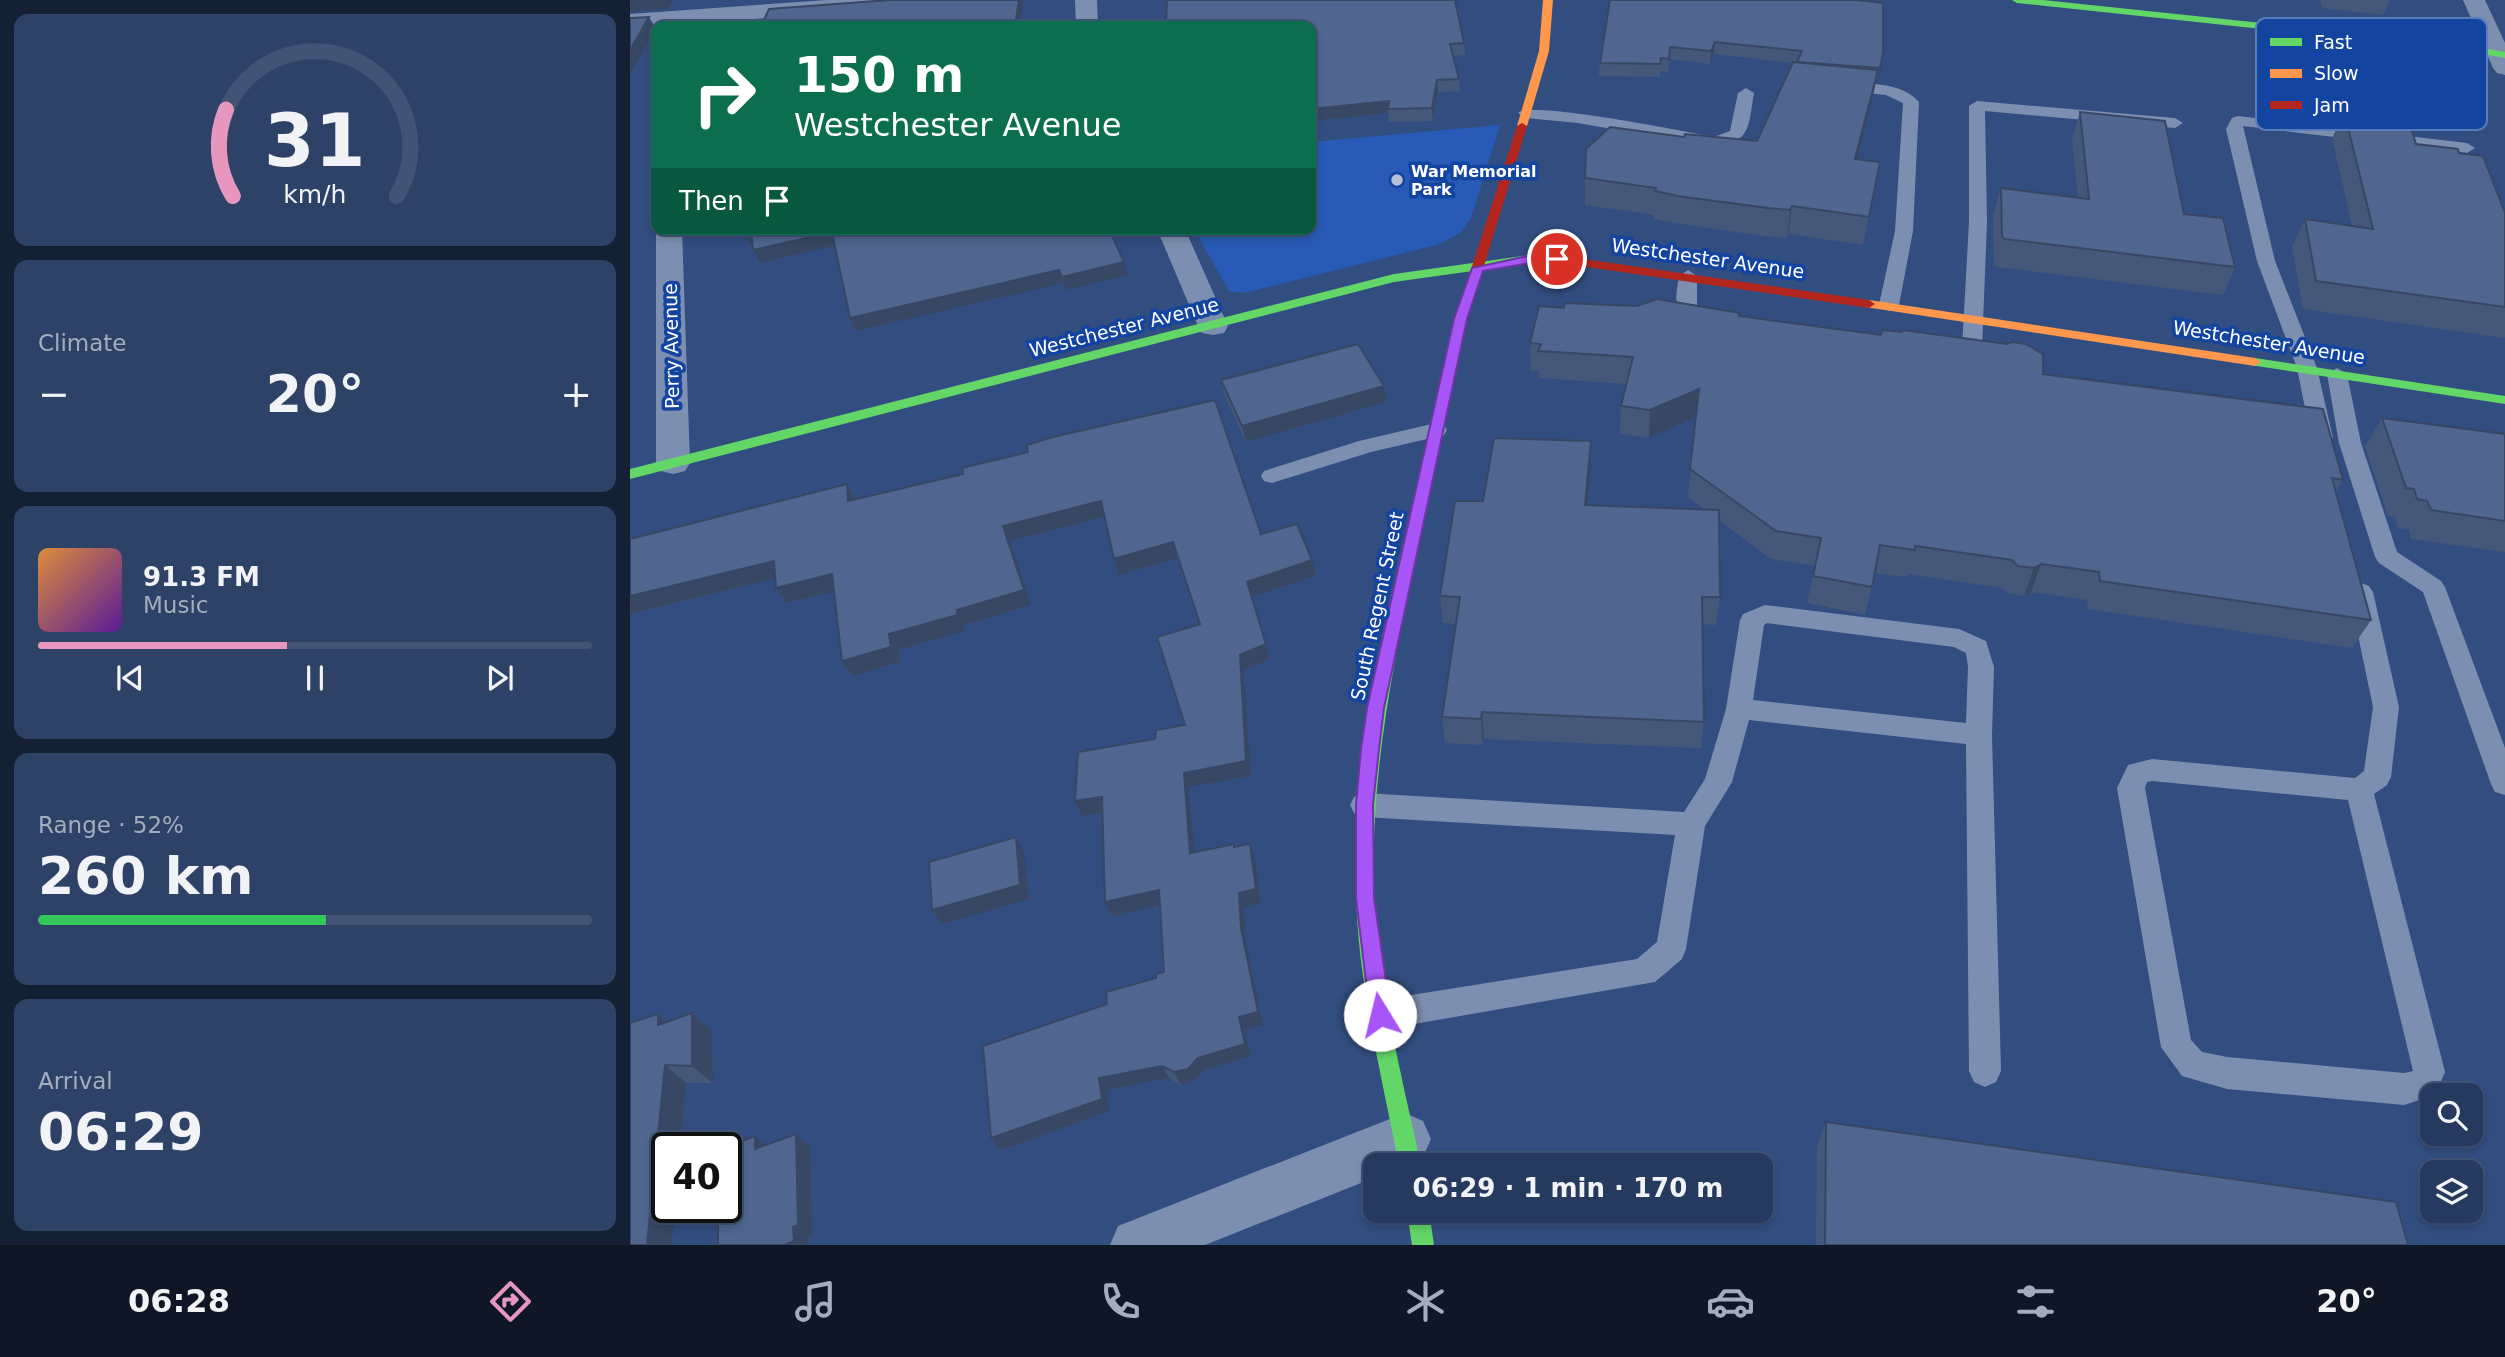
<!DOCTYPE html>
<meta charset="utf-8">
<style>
:root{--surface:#263a60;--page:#2e4166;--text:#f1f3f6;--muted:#a4adbd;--line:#425475;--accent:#e797bd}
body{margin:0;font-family:"DejaVu Sans",sans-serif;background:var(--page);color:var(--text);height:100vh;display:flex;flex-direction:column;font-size:26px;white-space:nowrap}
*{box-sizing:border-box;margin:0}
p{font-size:23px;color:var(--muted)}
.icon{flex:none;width:38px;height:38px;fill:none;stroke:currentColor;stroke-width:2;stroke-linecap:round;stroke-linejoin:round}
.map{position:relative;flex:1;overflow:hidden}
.drawer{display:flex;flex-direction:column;gap:14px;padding:14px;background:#152035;width:630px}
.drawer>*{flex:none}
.top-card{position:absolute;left:21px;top:21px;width:665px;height:214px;border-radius:14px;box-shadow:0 4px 10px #0003,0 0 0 2px var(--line);background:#0b6e4f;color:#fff;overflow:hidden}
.fabs{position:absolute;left:1790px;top:1083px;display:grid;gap:14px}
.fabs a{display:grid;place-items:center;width:63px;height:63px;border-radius:14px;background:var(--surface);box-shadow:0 4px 10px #0003,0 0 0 2px var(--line);font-size:35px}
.speed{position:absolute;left:21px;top:1132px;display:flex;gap:14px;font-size:35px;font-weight:700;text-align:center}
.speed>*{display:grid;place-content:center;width:91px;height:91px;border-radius:50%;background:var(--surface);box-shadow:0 4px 10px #0003,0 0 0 2px var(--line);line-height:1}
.speed .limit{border:4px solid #111;border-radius:10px;background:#fff;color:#111}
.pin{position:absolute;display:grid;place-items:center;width:60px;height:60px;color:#fff;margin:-30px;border:4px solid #fff;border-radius:50%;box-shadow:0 2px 7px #0007}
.me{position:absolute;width:77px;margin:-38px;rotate:351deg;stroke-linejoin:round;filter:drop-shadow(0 0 5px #0008)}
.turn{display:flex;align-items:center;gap:24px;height:147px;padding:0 28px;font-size:32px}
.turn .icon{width:91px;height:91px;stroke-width:2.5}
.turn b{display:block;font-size:49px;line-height:60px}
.then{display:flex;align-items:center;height:66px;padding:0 28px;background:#0003;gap:14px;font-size:26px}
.big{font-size:52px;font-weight:700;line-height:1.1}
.drawer .card{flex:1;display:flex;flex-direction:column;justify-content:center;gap:10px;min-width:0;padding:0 24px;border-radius:14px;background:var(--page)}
.drawer .dial{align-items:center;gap:0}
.dial svg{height:182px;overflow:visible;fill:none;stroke:var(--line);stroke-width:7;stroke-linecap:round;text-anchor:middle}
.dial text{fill:var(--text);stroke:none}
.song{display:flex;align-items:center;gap:21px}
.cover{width:84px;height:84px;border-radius:10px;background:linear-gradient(135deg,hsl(30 70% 55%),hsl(270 70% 35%))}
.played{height:7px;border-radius:4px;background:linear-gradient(90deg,var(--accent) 45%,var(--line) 45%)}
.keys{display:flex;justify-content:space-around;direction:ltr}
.heat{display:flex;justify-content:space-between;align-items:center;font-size:38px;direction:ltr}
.charge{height:10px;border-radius:5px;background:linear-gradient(90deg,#34c759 52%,var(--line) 0)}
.trip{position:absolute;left:733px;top:1153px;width:410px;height:70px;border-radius:14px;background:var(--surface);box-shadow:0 4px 10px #0003,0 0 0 2px var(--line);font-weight:700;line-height:70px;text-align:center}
.tab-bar{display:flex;height:112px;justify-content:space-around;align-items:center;background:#0f1726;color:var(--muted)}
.tab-bar .icon{width:49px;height:49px}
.tab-bar .on{color:var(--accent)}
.tab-bar b{font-size:32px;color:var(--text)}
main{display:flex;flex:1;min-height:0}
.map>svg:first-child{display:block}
.green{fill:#275bb6}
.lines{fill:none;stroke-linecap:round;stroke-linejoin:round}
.lane{fill:#7d8fb0;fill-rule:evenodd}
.street{fill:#7d8fb0;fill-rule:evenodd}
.fast{fill:#63d668;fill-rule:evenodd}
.slow{fill:#ff974d;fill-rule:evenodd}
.jam{fill:#b3261e;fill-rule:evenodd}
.wall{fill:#45587a}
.shaded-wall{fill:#384763}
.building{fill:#50668e;stroke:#384763;stroke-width:2}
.route{fill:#a855f7;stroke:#6d37a1;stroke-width:2}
.poi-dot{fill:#b7c1d3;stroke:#1244a0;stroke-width:2.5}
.labels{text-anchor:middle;stroke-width:7;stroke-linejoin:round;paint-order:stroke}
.far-poi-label{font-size:16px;font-weight:bold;fill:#fff;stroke:#1244a0;text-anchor:start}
.street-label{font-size:19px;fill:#fff;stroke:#1244a0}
.key{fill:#1244a0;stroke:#597cbc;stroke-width:2}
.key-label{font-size:19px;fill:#fff}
</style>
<main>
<section class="drawer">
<div class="card dial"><svg viewBox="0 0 100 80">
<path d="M14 69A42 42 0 1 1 86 69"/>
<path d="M14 69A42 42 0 0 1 11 31" stroke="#e797bd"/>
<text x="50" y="56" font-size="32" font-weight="700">31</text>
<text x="50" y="72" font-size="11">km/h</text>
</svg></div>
<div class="card"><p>Climate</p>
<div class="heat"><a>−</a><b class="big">20°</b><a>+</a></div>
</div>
<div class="card">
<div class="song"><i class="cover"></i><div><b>91.3 FM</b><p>Music</p></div></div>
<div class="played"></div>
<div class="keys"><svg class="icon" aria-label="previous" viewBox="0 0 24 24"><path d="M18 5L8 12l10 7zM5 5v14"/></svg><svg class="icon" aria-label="pause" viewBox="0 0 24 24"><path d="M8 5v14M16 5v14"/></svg><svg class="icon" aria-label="next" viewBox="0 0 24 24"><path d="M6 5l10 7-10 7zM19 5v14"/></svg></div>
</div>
<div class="card"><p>Range · 52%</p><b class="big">260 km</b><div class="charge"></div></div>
<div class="card"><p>Arrival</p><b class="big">06:29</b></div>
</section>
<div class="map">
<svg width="1875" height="1245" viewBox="0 0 1875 1245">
<rect width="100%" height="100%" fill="#324e80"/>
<path class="green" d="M870,125L841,218L830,233L810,244L614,293L599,291L564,229H681V142Z"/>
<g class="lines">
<g class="lane">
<path d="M1211,82C1236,84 1271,81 1289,102L1283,231L1269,305L1259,311L1249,305L1265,231L1273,103L1256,95L1206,90V84Z"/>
<path d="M1116,88L1124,93C1118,126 1122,142 1084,147L948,123L896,118L888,113C901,100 1057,132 1084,137L1100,131L1108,93Z"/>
<path d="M1347,101L1545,118L1553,123L1545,128L1355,111L1357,222L1352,349L1345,358L1321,361L1311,355L1314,351L1332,348L1339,222V106Z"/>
<path d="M1608,116L1837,143L1845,148L1837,153L1613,126L1645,261L1687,368L1703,438L1692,445L1681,438L1667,368L1627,261L1596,129L1602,118Z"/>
<path d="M1058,270L1067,276V309L1088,315L1091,319L1088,323L1081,325L1052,317C1043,303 1047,291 1049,276Z"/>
<path d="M1707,368L1717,374L1731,443L1767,552L1811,581L1815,587L1875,748V795L1865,792L1861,784L1793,592L1749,563L1745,557L1709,443L1697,374Z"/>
<path d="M806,423L814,425L817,430L814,435L741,452L642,483L634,481L631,476L634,471L729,441Z"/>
<path d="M1731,583L1739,586L1743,592L1769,707L1761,777L1757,785L1744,794L1815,1072L1805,1095L1774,1105L1597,1089L1552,1076L1531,1047L1487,788L1498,765L1522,759L1725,778L1734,771L1743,707L1719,592L1723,586ZM1522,781L1718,800L1783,1071L1774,1073L1597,1057L1572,1052L1561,1040L1515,788L1517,782Z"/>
<path d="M1135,605L1329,629L1356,641L1364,667L1362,735L1371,1071L1366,1082L1355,1087L1344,1082L1339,1071L1336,744L1119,720L1102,782L1075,826L1056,949L1052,959L1025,982L750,1030L739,1025L734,1015L739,1005L750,1000L1007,959L1027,942L1045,835L734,817L724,813L720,805L724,797L734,793L1054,812L1075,779L1096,709L1110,620L1113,614ZM1137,623L1324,647L1336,653L1338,667L1336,723L1123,700L1134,625Z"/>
</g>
<g class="street">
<path d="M197,0H300L289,7L0,28V14Z"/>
<path d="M445,0H467L468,26H446Z"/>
<path d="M1833,0H1855L1875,43V75L1867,73L1863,68Z"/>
<path d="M26,226V229H52L60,463L55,471L43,474L31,471L26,463Z"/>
<path d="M527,229H555L598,326L594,333L583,335L572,333L568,326Z"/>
<path d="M775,1113L793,1121L801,1139L793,1157L774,1166H746V1177L575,1245H480L488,1226Z"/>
</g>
<g class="fast">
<path d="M1382,0H1413L1831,44L1875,52V58L1831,50L1387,3Z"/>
<path d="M907,254L933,256L939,260L933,264L907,262L764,282L0,479V469L764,274Z"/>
<path d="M844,275L850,279L836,319C819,399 803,478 786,558C762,668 740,780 744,894C748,986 772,1076 791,1166H769C752,1076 728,985 726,893C723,779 746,668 771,557C788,478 806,398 824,319L838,279Z"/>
<path d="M1625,358L1875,396V404L1620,365V359Z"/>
<path d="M777,1211H799L804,1245H782Z"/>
</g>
<g class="slow">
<path d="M913,0H923L919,51L897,126L892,129L887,126L909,51Z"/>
<path d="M1239,300L1625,358L1631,362L1625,366L1235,307L1233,304Z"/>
</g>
<g class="jam">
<path d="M892,123L897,126L850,279L848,282H840L838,279L887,126Z"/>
<path d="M933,256L1239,300L1245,304L1239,308L929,263V257Z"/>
</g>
</g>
<g class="wall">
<path d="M980,0L1253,53L1227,159L1250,162L1233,245L1158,234L1157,238L1134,236L1045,223L1023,219L1024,215L955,205V178L1054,137L1127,141L1162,63L1084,54L1080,64L1039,59L1038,72L1030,71V77L969,76L970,63Z"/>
<path d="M1690,0H1760L1753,15L1692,8Z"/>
<path d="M681,26L834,43L835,55L823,56L829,79L830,91L808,92L803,121L759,122L758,113L681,121Z"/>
<path d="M1696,50L1770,109L1765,118L1786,144L1829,153L1875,213V338L1673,309L1662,247L1675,219L1722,226L1702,138L1709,124L1699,122L1687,70Z"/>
<path d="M1450,112L1554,214L1605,267L1593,295L1367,267L1364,265L1363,216L1371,188L1448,198L1442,139Z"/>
<path d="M1110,316L1413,374L1713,480L1706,491L1741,620L1722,648L1458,609L1457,600L1401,592L1394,596L1378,593L1372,588L1278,574L1277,577L1245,573L1235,615L1177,603L1185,566L1141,559L1089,520L1090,597L1086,625L1072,624L1074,722L1071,748L854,739L853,745L815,743L812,717L826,624L813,623L810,596L853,501L961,468L958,505L1075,510L1058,497L1066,417L1019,438L990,434L991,406L996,384L909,378V371H901L900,343Z"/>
<path d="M591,380L754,386L756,402L616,442L595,396Z"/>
<path d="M1752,418L1875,434V552L1781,539L1779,529L1768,528L1765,517L1758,516L1735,447Z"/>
<path d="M333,474L631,534L682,560L686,576L621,597L640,659L614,670L621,776L559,787L565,852L604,844L605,847L625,858L631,903L614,907L616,942L633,1025L615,1030L620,1056L575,1070L564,1081L551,1085L539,1078L477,1090L480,1111L371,1150L361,1138L477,1004L526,978L534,972L530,905L482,916L475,902L472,812L452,816L525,739L555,725L570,624L547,558L489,575L474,517L380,541L401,605L334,625L335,631L268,650L270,662L222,676L212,661L204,591L156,603L146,588L145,578L0,614V539L217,484L226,499Z"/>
<path d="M62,1013L82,1031L83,1083H56L42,1245L28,1014L37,1021Z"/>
<path d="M1196,1122L1778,1245H1186L1187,1147Z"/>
</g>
<g class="shaded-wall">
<path d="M0,0H43L38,9L0,12Z"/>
<path d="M389,0H394L390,26H385Z"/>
<path d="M19,17L26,29L0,74V50Z"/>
<path d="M1085,42L1084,54L1080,64L1081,51Z"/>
<path d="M1248,70L1243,96L1221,186L1225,159Z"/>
<path d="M807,80L808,92L803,121L802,108Z"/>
<path d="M759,101L758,113L681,121V109Z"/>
<path d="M1162,206L1158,234L1157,238L1160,210Z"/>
<path d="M202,232L208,245L130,263L118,239Z"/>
<path d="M494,262L498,275L436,290L432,277Z"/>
<path d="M429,270L433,283L226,331L220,318Z"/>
<path d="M754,386L756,402L616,442L612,426Z"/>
<path d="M1069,389L1066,417L1019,438L1020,410Z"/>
<path d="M961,441V468L955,533V505Z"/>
<path d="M217,484L226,500L218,501Z"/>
<path d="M471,501L476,516L380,541L401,605L334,625L335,631L268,650L270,662L222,676L212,661L259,634L327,610L373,526Z"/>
<path d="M543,542L547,558L489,575L484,559Z"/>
<path d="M682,560L686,576L621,597L617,582Z"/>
<path d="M144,561L154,576L0,614V596Z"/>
<path d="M1411,564L1401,592L1394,596L1404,568Z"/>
<path d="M202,574L211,590L156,603L146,588Z"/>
<path d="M636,644L640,659L614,670L621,776L559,787L566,867L560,853L554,773L610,655Z"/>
<path d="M852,712L854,739L853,745L851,719Z"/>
<path d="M472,797L479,811L452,816L445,801Z"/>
<path d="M386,837L394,852L399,899L312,924L302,910Z"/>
<path d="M620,844L625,858L631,903L614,907L616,942L633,1025L615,1030L620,1056L575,1070L564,1081L551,1085L544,1072L568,1058L609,1017L611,928L609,893Z"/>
<path d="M529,890L535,904L482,916L475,902Z"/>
<path d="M62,1013L82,1031L83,1083L62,1066Z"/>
<path d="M28,1014L49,1032L28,1025Z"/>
<path d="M35,1065L56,1083L50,1148H37V1208H45L42,1245H17Z"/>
<path d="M532,1066L539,1078L477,1090L480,1111L371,1150L361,1138L469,1078Z"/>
<path d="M166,1134L180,1146L182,1236L178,1238V1245H155L163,1227Z"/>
<path d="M125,1136L139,1148L125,1149Z"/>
</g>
<g class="building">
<path d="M259,0H389L385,26H125L127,22H133L139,9Z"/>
<path d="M537,0H825L834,43L820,44L829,79L807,80L802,108L758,109L759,101L681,109V26H536Z"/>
<path d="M980,0H1228L1253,3V53L1250,68L1167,62L1172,51L1085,42L1081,51L1040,47L1039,59L1031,58L1030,64L970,63Z"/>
<path d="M19,17L0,50V18Z"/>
<path d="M1163,62L1248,70L1225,159L1250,162L1239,217L1162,206L1160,210L1138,208L1047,196L1025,191L1026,188L955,178L956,149L980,127L1054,137L1055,134L1127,141Z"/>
<path d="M1714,111L1778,119L1786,144L1828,149L1829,153L1853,156L1875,213V307L1686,281L1675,219L1743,229Z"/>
<path d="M1450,112L1535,121L1554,214L1593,218L1605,267L1375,239L1372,237L1371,188L1459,199Z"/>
<path d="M117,229H479L494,262L432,277L429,270L220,318L202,232L123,250L122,238L118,239Z"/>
<path d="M1027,299L1110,313L1109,316L1251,335L1252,330L1272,332L1273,330L1377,344L1382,342L1396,344L1413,354V374L1693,409L1713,480L1702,478L1741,620L1470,581L1469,572L1411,564L1404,568L1388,566L1382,560L1285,546V550L1250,545L1242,587L1183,576L1191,538L1146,531L1060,469L1069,389L1020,410L991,406L1003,357L908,351L911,344L900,343L909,306L934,308L935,303L1007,306Z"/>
<path d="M728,344L754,386L612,426L591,380Z"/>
<path d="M585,400L631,534L667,524L682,560L617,582L636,644L610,655L616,761L554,773L560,853L604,844V847L620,844L626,889L609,893L611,928L628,1012L609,1017L615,1044L568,1058L558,1069L544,1072L532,1066L469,1078L472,1099L361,1138L353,1046L477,1004L476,992L526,978V974L534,972L529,890L475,902L472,797L445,801L448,752L525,739L526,730L555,725L527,637L570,624L543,542L484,559L471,501L373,526L394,590L327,610V615L259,634L261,647L212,661L202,574L146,588L144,561L0,596V539L217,484L218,501L333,474L332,468L394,453L398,452L397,445L423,437Z"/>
<path d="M1752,418L1875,434V521L1801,510L1797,501L1787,499L1784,489L1776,488Z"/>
<path d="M864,438L961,441L955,505L1089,510L1090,597H1072L1074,722L852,712L851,719L812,717L830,597L810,596L825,501H853Z"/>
<path d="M386,837L390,885L302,910L299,862Z"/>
<path d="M62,1013V1066L35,1065L17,1245H0V1023L28,1014V1025Z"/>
<path d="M1196,1122L1766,1202L1778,1245H1195Z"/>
<path d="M166,1134L168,1225L163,1227L164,1241L155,1245H88V1208H96V1148H93L125,1136V1149Z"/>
</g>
<path class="route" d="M907,254L933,259L927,263L907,262L853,271L837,319L754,708L749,749L743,805L744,898L761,1015L758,1022L750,1025L743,1022L740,1015L726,898V805L731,749L737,708L824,319L842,268Z"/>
<circle class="poi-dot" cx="767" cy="180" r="7"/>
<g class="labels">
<g class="far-poi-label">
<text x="781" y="177">War Memorial<tspan x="781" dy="18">Park</tspan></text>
</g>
<g class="street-label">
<text transform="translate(1078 258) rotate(8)" y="7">Westchester Avenue</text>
<text transform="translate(494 327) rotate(-14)" y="7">Westchester Avenue</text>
<text transform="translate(1639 342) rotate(9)" y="7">Westchester Avenue</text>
<text transform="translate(41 346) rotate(-91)" y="7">Perry Avenue</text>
<text transform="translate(747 606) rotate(-78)" y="7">South Regent Street</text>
</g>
</g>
<rect x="1626" y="18" width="231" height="112" rx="10" class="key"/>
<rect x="1640" y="38" width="32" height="8" fill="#63d668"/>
<rect x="1640" y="69" width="32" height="9" fill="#ff974d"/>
<rect x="1640" y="101" width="32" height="8" fill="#b3261e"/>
<g class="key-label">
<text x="1684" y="49">Fast</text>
<text x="1684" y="80">Slow</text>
<text x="1684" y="112">Jam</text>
</g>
</svg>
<div class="fabs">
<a><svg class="icon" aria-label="search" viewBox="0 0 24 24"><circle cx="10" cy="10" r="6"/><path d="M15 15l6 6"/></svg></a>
<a><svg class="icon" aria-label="layers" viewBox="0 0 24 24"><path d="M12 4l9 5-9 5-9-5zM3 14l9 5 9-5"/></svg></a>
</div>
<div class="speed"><div class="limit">40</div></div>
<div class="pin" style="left:927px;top:259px;background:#d93025"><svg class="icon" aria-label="arrive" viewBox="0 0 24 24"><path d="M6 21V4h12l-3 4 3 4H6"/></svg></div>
<svg class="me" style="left:750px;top:1015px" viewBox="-20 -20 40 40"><circle r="19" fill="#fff"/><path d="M0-13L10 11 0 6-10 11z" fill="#a855f7"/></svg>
<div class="trip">06:29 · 1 min · 170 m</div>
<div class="top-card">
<div class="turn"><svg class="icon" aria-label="right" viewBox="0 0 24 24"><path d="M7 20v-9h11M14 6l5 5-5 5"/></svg><div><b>150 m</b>Westchester Avenue</div></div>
<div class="then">Then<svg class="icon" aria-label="arrive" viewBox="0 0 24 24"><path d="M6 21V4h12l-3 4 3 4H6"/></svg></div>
</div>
</div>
</main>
<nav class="tab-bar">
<b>06:28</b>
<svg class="icon on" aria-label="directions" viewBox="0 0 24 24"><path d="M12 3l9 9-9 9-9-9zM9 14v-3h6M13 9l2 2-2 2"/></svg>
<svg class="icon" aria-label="music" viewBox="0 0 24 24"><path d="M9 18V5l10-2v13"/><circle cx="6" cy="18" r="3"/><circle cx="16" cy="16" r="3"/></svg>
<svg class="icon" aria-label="phone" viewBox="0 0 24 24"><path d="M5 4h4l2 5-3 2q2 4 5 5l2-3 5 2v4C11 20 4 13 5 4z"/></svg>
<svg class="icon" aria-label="climate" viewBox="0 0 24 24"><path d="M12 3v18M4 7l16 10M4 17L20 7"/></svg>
<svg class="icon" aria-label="car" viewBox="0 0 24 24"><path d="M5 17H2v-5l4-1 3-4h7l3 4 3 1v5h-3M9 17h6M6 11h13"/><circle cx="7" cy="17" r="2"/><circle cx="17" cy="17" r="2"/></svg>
<svg class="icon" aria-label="filters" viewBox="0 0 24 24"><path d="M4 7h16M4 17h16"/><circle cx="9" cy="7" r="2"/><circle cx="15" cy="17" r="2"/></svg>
<b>20°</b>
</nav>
